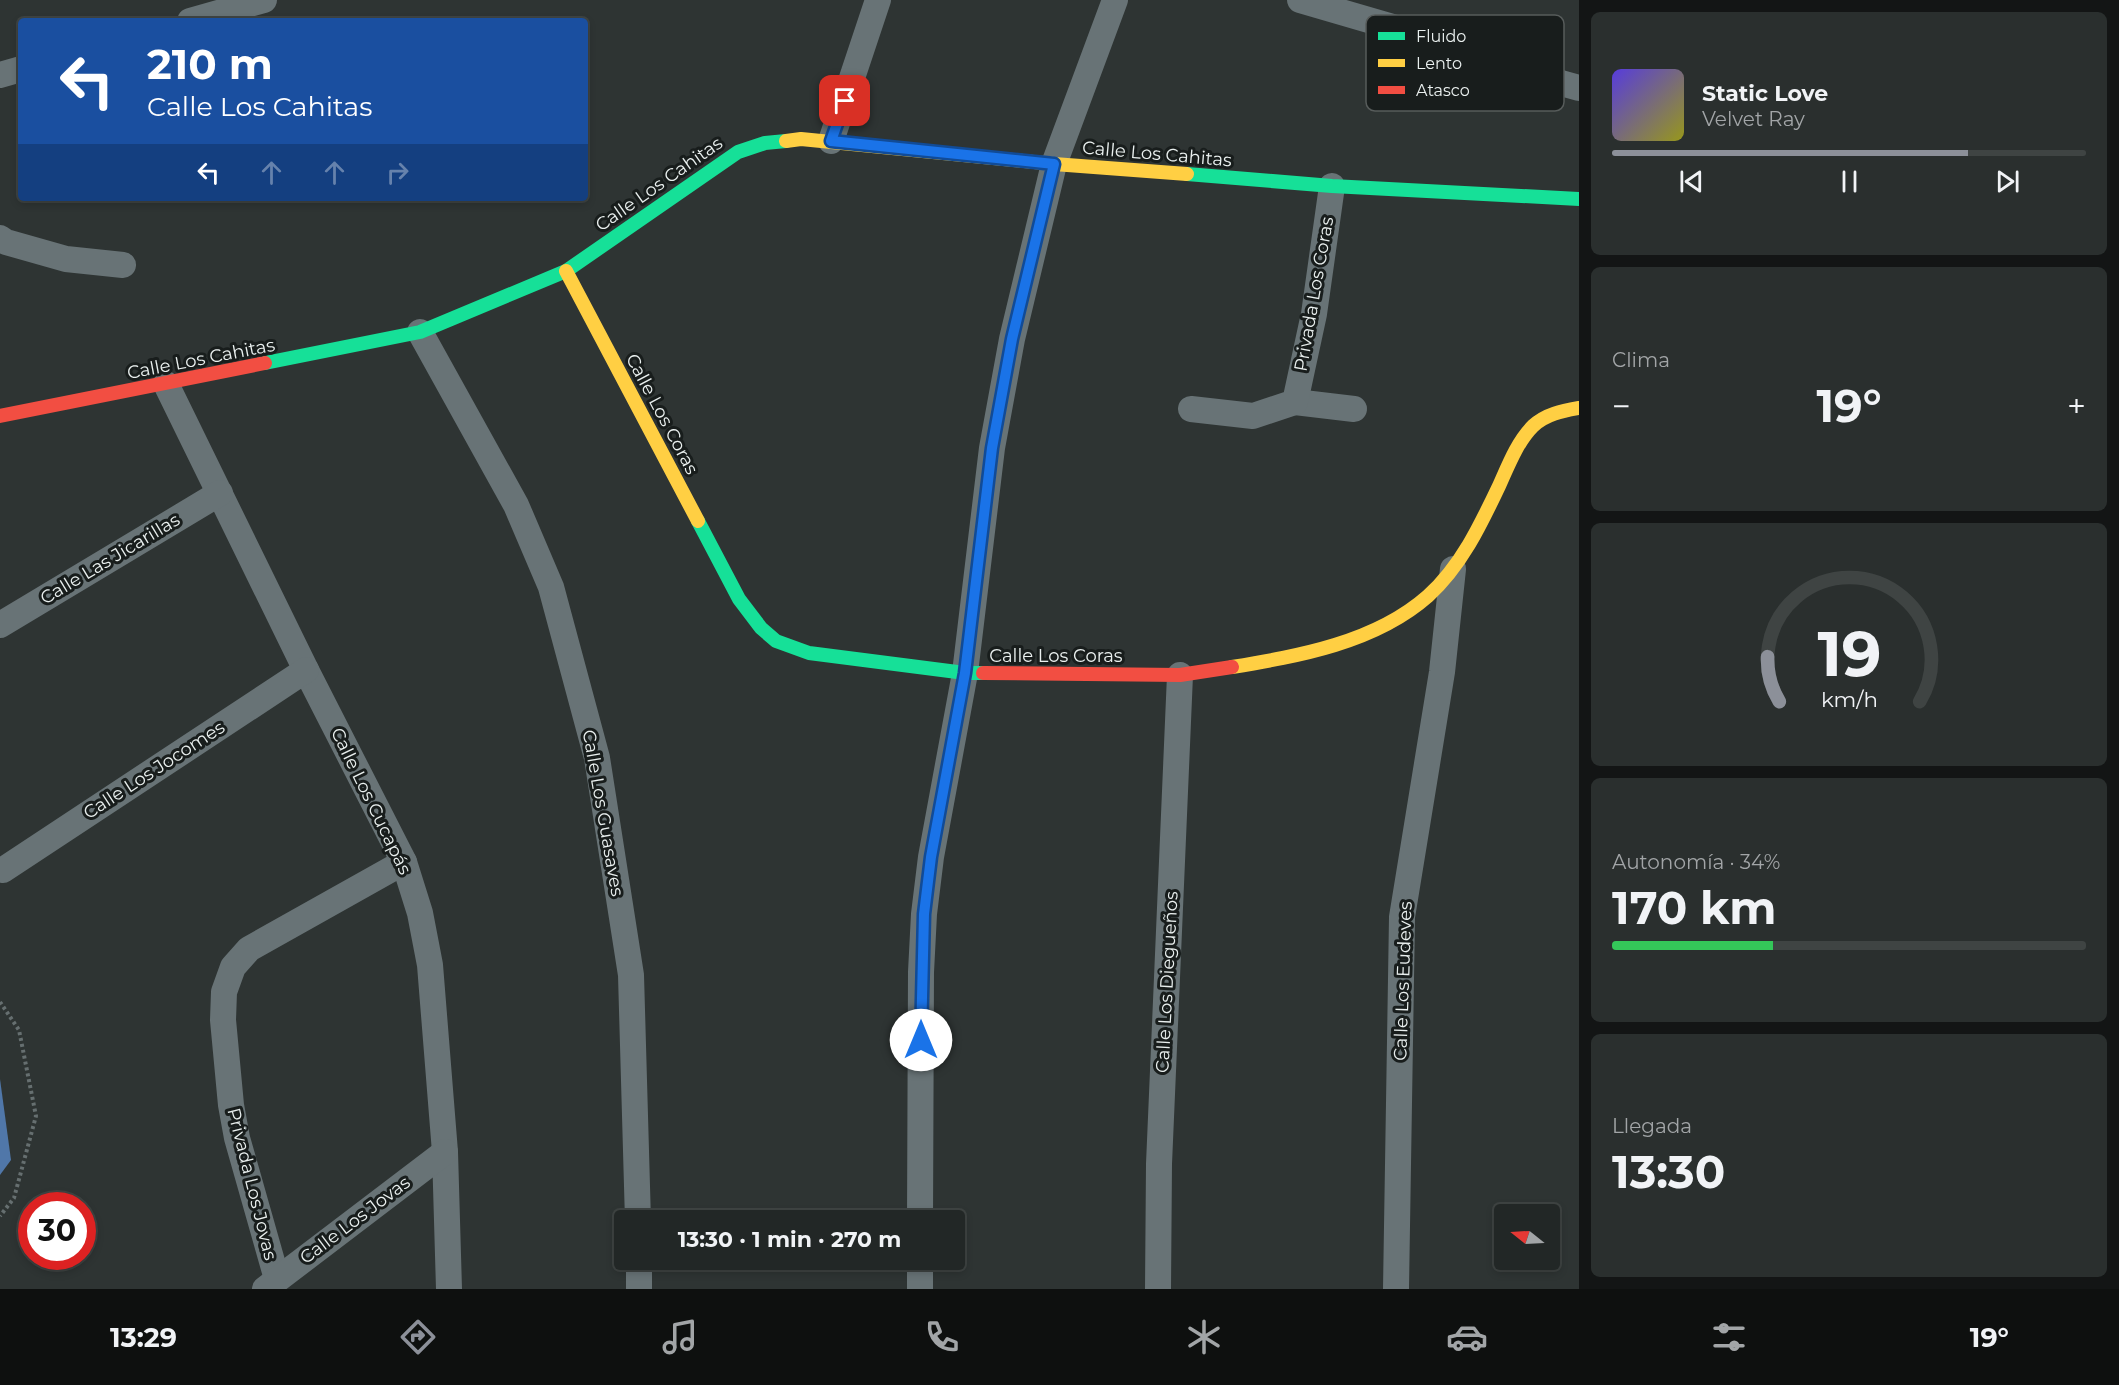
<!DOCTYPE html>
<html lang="es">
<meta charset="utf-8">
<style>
:root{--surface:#222726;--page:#2a2f2e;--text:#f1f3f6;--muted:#a2a5a7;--line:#3f4443;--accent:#8c9099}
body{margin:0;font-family:Montserrat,sans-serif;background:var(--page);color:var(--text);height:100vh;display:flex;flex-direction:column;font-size:22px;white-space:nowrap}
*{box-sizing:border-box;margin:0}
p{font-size:20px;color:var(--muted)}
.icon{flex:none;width:33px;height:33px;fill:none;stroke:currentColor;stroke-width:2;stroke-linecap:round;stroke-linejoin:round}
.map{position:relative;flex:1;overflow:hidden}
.side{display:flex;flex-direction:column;gap:12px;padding:12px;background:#131515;width:540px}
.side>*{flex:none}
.top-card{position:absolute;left:18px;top:18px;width:570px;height:183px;border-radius:6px;box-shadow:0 3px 9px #0003,0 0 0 2px var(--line);background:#1a4fa0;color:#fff;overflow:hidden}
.needle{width:39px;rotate:288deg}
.tools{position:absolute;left:1494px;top:1204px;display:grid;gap:12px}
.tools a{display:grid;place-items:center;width:66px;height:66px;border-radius:6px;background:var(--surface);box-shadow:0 3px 9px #0003,0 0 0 2px var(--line);font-size:30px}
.speed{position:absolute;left:18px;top:1192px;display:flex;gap:12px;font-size:30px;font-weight:700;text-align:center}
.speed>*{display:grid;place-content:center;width:78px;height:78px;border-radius:50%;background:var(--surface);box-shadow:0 3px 9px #0003,0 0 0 2px var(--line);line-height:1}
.speed .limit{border:9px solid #d22;background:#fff;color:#111}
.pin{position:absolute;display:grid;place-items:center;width:51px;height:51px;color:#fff;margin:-26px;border-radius:12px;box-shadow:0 3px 9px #0006}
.me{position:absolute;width:66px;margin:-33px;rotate:0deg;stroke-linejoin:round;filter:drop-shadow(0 0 4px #0008)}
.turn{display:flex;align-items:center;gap:21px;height:126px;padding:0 30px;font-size:27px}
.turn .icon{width:78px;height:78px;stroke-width:2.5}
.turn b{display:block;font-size:42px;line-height:51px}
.lanes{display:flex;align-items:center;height:57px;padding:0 30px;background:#0003;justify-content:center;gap:30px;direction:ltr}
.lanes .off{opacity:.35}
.big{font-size:45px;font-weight:700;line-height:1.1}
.side .card{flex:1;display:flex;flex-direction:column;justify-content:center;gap:9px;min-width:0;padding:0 21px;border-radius:9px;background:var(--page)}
.side .dial{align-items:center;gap:0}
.dial svg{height:156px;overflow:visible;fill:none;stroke:var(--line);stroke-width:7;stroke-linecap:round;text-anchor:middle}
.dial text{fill:var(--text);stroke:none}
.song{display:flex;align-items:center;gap:18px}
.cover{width:72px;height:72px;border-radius:9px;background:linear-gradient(135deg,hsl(250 70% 55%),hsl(60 70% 35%))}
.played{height:6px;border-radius:3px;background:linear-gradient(90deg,var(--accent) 75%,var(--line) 75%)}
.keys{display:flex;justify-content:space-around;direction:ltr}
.heat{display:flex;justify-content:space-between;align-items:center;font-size:33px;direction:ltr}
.charge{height:9px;border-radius:4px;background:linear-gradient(90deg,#34c759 34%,var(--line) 0)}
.trip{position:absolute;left:614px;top:1210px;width:351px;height:60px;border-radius:6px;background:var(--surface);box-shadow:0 3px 9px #0003,0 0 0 2px var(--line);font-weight:700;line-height:60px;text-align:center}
.menu{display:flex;height:96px;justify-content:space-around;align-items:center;background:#0e100f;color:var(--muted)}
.menu .icon{width:42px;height:42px}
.menu .selected{color:var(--accent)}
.menu b{font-size:27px;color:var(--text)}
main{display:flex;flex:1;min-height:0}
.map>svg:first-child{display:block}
.water{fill:#5077a9}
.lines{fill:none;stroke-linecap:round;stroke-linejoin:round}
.path{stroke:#666f70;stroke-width:4;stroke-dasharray:3 3;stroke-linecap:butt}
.street{stroke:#687376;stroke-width:26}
.fast{stroke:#16e098;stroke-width:14}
.slow{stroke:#ffcf43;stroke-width:14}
.jam{stroke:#f24e42;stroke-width:14}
.route-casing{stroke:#114b97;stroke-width:15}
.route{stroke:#1a73e8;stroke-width:10}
.labels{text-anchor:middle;stroke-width:6;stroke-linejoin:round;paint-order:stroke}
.street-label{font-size:18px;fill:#eaf0ef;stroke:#181d1c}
.key{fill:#181d1c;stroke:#575c5b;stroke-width:1.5}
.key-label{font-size:16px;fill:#eaf0ef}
</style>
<main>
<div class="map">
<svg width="1579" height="1289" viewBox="0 0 1579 1289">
<rect width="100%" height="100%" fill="#2e3433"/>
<path class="water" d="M0,1079L11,1160L0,1175Z"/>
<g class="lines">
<path class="path" d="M0,1002L19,1030L36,1116L14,1198L0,1216"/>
<g class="street">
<path d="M1300,0L1523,65L1561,83L1579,88"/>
<path d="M190,21L264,0"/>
<path d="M0,75L21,69"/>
<path d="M831,141L878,0"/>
<path d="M0,238L6,242L66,259L123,265"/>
<path d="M420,332L516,505L551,587L597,758L631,975L638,1221"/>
<path d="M166,384L306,670L404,862L420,913L430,965L445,1152L449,1289"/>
<path d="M1295,402L1354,409"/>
<path d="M1191,409L1253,416L1295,402L1314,314L1332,186"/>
<path d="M0,625L220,493"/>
<path d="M3,870L306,670"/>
<path d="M920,1221L921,972L924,914L931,857L965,673L992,448L1012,339L1054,164L1115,0"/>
<path d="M639,1260V1289"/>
<path d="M277,1279L237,1138L231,1105L223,1020L224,992L233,967L249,949L404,862"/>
<path d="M265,1289L445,1152"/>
<path d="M920,1289V1260"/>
<path d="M1158,1289L1159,1164L1180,675"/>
<path d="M1396,1289L1402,917L1442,672L1453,569"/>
</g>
<g class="fast">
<path d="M1187,174L1332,186L1579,199"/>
<path d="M265,363L420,332L566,271L738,152L765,143L786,141"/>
<path d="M698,521L739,599L761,628L776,641L809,653L965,673H983"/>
</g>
<g class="slow">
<path d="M786,141L801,139L1054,164L1187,174"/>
<path d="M566,271L698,521"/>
<path d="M1232,667C1298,656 1375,643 1428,596C1461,566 1480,526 1499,486C1508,466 1517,442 1533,426C1546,414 1562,411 1579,408"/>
</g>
<g class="jam">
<path d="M0,416L265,363"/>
<path d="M983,673L1180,675L1232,667"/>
</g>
</g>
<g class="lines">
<g class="route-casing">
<path id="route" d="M845,101L831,141L1054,164L1012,339L992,448L965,673L931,857L924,914L921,1040"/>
</g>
<use href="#route" class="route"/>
</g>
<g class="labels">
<g class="street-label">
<text transform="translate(1157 154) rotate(5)" y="6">Calle Los Cahitas</text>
<text transform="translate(659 184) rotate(-35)" y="6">Calle Los Cahitas</text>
<text transform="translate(1314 294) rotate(-80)" y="6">Privada Los Coras</text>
<text transform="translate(201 359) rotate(-11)" y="6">Calle Los Cahitas</text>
<text transform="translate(662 414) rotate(62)" y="6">Calle Los Coras</text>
<text transform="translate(110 559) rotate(-31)" y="6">Calle Las Jicarillas</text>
<text x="1056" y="662">Calle Los Coras</text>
<text transform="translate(154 770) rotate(-33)" y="6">Calle Los Jocomes</text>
<text transform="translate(371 801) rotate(64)" y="6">Calle Los Cucapás</text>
<text transform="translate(603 813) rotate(80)" y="6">Calle Los Guasaves</text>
<text transform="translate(1403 981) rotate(-88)" y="6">Calle Los Eudeves</text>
<text transform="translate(1167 982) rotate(-87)" y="6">Calle Los Diegueños</text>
<text transform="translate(252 1184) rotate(76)" y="6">Privada Los Jovas</text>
<text transform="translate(355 1220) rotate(-37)" y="6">Calle Los Jovas</text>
</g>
</g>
<rect x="1366" y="15" width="198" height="96" rx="9" class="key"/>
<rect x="1378" y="32" width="27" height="8" fill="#16e098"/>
<rect x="1378" y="59" width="27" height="8" fill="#ffcf43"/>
<rect x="1378" y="86" width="27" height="8" fill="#f24e42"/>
<g class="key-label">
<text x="1416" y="42">Fluido</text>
<text x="1416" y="69">Lento</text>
<text x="1416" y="96">Atasco</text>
</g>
</svg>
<div class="tools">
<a><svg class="needle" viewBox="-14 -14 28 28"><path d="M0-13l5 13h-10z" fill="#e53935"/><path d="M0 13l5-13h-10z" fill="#a2a5a7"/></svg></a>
</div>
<div class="speed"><div class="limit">30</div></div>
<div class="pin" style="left:845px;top:101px;background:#d93025"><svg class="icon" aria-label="arrive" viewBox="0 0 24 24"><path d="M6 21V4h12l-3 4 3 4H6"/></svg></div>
<svg class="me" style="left:921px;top:1040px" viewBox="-20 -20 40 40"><circle r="19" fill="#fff"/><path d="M0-13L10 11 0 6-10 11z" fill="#1a73e8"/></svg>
<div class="trip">13:30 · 1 min · 270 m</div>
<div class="top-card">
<div class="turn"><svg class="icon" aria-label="left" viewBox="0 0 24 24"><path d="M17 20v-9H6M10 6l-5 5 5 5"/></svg><div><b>210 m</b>Calle Los Cahitas</div></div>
<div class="lanes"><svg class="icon" aria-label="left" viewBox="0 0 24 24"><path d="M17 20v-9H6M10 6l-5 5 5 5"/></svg><svg class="icon off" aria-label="ahead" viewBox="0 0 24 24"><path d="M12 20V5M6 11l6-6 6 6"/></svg><svg class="icon off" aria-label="ahead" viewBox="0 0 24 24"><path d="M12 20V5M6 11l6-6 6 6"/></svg><svg class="icon off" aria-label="right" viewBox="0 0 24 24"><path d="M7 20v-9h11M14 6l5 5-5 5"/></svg></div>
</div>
</div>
<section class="side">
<div class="card">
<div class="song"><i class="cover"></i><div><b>Static Love</b><p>Velvet Ray</p></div></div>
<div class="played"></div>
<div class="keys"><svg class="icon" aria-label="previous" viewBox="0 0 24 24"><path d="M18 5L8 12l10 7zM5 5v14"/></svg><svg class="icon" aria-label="pause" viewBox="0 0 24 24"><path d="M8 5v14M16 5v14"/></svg><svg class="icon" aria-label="next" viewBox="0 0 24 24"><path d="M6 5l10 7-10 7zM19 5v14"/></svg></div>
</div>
<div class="card"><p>Clima</p>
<div class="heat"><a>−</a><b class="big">19°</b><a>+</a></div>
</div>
<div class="card dial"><svg viewBox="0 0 100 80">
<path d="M14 69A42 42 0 1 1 86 69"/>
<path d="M14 69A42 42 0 0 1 8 46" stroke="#8c9099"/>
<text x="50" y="56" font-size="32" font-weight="700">19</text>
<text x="50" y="72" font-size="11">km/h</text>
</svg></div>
<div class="card"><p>Autonomía · 34%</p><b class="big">170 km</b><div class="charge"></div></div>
<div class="card"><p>Llegada</p><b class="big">13:30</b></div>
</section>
</main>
<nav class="menu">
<b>13:29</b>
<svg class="icon selected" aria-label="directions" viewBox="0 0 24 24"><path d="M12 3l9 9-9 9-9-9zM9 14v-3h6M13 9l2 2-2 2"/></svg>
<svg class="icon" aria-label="music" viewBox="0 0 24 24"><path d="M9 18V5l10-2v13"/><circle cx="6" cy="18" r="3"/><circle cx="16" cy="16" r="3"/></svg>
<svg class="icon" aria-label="phone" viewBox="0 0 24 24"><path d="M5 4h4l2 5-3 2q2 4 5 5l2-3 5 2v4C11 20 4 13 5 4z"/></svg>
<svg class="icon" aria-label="climate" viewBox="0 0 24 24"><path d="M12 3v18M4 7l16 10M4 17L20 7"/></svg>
<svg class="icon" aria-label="car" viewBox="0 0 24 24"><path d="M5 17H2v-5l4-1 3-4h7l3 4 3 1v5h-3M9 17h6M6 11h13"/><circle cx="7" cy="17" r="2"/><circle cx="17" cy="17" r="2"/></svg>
<svg class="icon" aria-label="filters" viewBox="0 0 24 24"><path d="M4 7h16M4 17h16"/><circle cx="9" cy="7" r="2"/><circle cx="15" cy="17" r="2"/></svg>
<b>19°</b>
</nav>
